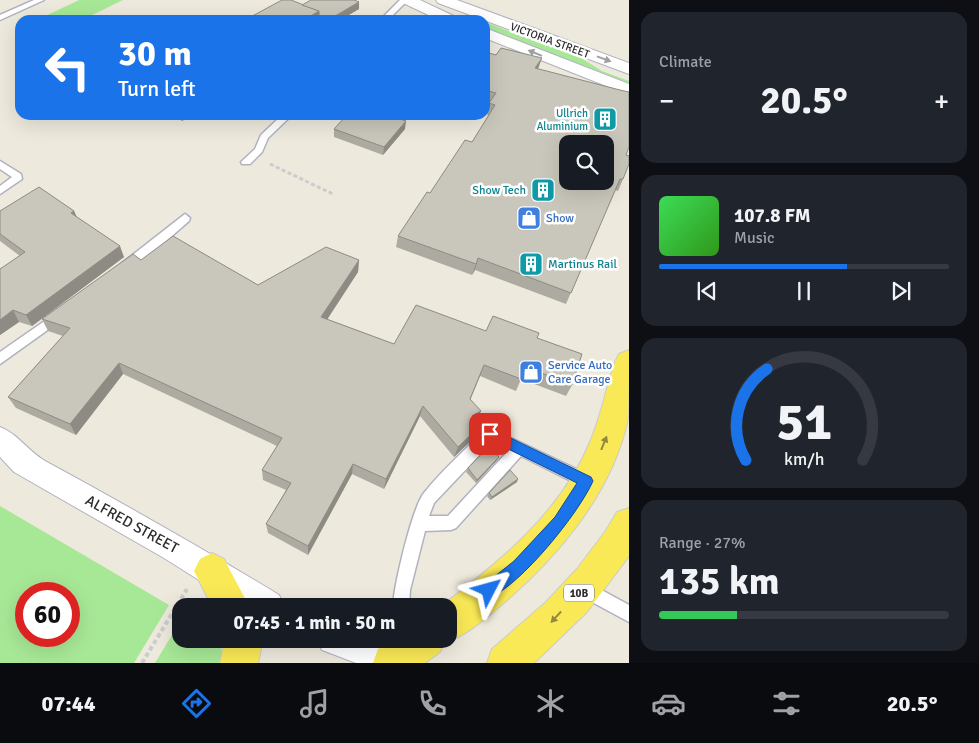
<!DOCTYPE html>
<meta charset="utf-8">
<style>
:root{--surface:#171b24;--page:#20242c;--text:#f1f3f6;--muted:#9ea1a6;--line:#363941;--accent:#1a73e8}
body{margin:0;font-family:Signika,sans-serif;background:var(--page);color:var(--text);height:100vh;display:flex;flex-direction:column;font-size:19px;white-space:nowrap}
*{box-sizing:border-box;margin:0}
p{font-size:16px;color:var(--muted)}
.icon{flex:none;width:28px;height:28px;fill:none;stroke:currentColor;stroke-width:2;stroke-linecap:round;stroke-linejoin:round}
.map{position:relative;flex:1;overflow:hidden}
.panel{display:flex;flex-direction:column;gap:12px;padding:12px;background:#0d0f14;width:350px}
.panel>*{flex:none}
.top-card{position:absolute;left:15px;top:15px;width:475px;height:105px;border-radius:15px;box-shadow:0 5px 20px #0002;background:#1a73e8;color:#fff;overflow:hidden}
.buttons{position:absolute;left:559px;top:135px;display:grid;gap:10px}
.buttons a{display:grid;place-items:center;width:55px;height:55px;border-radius:10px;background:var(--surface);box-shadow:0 5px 20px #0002;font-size:25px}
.speed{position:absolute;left:15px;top:582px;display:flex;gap:10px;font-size:25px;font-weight:700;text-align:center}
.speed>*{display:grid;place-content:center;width:65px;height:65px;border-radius:50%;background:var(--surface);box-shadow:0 5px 20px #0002;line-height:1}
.speed .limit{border:8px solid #d22;background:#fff;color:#111}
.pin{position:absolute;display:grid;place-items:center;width:42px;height:42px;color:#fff;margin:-21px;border-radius:10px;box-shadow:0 2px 8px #0006}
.me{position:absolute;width:55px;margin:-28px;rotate:51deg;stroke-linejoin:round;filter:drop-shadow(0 0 4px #0008)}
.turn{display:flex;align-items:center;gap:18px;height:105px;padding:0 20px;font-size:22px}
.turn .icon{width:65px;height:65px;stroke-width:2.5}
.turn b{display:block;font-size:35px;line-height:42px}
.big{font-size:38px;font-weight:800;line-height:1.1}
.panel .widget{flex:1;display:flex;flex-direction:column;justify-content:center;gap:8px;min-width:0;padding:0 18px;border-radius:15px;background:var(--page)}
.panel .dial{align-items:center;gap:0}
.dial svg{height:130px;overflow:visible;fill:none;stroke:var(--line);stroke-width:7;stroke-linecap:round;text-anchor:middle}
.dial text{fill:var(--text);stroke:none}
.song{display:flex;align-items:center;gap:15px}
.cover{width:60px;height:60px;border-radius:8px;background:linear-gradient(135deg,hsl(130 70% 55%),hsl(110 70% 35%))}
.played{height:5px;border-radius:2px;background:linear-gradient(90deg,var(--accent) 65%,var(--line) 65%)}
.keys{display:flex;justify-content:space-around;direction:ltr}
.heat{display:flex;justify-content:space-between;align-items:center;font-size:28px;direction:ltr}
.charge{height:8px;border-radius:4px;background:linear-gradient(90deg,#34c759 27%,var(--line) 0)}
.trip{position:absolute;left:172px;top:598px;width:285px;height:50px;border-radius:15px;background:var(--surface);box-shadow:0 5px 20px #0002;font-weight:800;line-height:50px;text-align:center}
.tabs{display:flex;height:80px;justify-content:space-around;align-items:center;background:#090b0e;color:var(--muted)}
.tabs .icon{width:35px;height:35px}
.tabs .on{color:var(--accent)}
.tabs b{font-size:22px;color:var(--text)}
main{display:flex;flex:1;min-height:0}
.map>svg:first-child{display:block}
.green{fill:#a7e896;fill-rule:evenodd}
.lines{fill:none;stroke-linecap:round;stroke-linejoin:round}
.lane-casing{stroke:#b1b2c0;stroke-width:3}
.street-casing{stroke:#b1b2c0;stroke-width:2}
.primary-casing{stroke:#ccc;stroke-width:2}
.path-far1{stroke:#ccc;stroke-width:3;stroke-dasharray:4 2.5;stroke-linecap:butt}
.path{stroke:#ccc;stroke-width:4;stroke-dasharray:4.5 3;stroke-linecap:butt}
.lane{fill:#fff;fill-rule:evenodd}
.street{fill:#fff;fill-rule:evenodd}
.primary{fill:#fae956;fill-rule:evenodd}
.wall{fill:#adaba1}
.shaded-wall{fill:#8d8b83}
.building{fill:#c9c7bb;stroke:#8d8b83;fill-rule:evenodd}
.oneway{fill:#a0a0a0}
.oneway2{fill:#938a41}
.route{fill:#1a73e8;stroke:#114b97}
.labels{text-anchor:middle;stroke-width:5;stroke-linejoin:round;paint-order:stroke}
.far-street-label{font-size:11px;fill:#2c2c2c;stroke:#fff}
.far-culture-label{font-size:11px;fill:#0d838f;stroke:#fff;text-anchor:end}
.shield{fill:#fff;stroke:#6b6b6b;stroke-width:1}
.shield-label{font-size:11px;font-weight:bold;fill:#2c2c2c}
.culture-label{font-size:12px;fill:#0d838f;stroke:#fff;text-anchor:end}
.shop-label{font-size:12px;fill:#366cbe;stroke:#fff;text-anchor:start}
.near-street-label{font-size:15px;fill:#2c2c2c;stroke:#fff}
</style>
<main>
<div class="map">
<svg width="629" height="663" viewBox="0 0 629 663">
<rect width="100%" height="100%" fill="#eee9dd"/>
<g class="green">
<path d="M79,0H123L82,20H37Z"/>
<path d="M485,22L581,58L602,71L629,81V83L492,31L485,27Z"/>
<path d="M0,506L169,605L134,663H0ZM26,594H69V636H26Z"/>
<path d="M181,620V639H219L222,652L220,663H155Z"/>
</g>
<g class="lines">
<g class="lane-casing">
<g id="lane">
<path d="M34,0H44L0,20V15Z"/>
<path d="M400,0H408L388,20H380Z"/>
<path d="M282,115H292L268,138L262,152L250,164H242L241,162L255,149L261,135Z"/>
<path d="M0,161L21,174L22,179L0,194V186L12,177L0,169Z"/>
<path d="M185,214L190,218L189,221C178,230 133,274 121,270L119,267L121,264Z"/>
<path d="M59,311L63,313L65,316L63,319L0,364V352Z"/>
<path d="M490,428L591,476L593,481L591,486L586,488L581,486L521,456L456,528L451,530L425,531L410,590L409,606H393C394,586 412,508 424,493C442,470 465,450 485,430ZM492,442L509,450L448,516H429L434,503Z"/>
<path d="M585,581L629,605V622L579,595L577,589L579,583Z"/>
</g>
</g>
<g class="street-casing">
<g id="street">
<path d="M401,0H420L456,17L459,20H439L403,3Z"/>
<path d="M436,0H457L629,63V74L438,3Z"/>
<path d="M485,28L629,84V95L485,38Z"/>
<path d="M0,427C18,434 28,451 45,461C124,504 202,548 279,595L284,606H240L164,558L14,472L0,457Z"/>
<path d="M317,639H380L415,651L419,663H356L322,650Z"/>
</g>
</g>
<g class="primary-casing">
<g id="primary">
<path d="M629,350C629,371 629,399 628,419C612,494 556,559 499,607C483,620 468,634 449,641L445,640L440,652L425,663H373L378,649L394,639H449V606H441C499,563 562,511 590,442C601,417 606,388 615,362L619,354Z"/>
<path d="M629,508V556L587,612L534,663H487L492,649L545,603L577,569L605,532L617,512Z"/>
<path d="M212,553L224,559L249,606H212L194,571L200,559Z"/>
<path d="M222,639H260L262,644L258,663H220L224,644Z"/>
</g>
</g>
<path class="path-far1" d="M270,164L333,194"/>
<path class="path" d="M142,663L187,589"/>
<use href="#lane" class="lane"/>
<use href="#street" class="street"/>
<use href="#primary" class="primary"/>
</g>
<g class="wall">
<path d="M359,2V9L340,20H245L302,5Z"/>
<path d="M485,52L538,69L626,155L623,179L618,191L615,190L566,304L475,270L472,275L396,247L398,236L430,193L472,142L489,116L487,115L489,104L485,102Z"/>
<path d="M172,115H191L182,121Z"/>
<path d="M334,129H405L383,155L334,137Z"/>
<path d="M0,211H74L77,217L124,257L32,326L19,322L0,335V269L20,256L0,241Z"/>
<path d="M141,260L258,285L359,260L358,272L327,319L394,344L486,331L537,338L572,385L566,396L521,379L516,391L480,376L470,399L477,422L480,426L476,436L454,457L420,416L384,489L352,474L308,555L268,533L266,524L286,490L263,480L262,470L277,446L123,374L76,435L16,408L8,397L63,336L48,331L42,319Z"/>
<path d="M497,460L476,483L466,472L468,468Z"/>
<path d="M517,482L490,500L487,496L489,493Z"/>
</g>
<g class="shaded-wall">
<path d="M359,2V9L340,20H330Z"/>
<path d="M319,11V20H304Z"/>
<path d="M542,58L538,69L535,68Z"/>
<path d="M181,115H191L182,121Z"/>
<path d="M406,121L405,129L383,155L384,147Z"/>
<path d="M74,211L79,223L71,213Z"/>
<path d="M120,246L124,257L32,326L26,315Z"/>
<path d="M478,258L475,270L472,275L476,264Z"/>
<path d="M359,260L358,272L321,329V317Z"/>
<path d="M13,310L19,322L0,335V320Z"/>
<path d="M119,363L123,374L76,435L70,424Z"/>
<path d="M484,365L480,376L466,410L470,399Z"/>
<path d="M423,406L420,416L384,489L386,479Z"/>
<path d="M481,411L477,422L472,416Z"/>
<path d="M480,426L476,436L454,457L458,447Z"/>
<path d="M499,457L497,460L476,483L477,480Z"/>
<path d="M353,464L352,474L308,555V546Z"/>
<path d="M518,479L517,482L490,500L492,497Z"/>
</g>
<g class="building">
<path d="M282,0H291L319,11L304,20H245Z"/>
<path d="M311,0H354L359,2L330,19L319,15V11L302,5Z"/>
<path d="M501,48L542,58L535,68L620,90L629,92V147L626,155L629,156V164L623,179H620L571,293L478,258L476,264L398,236L427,192L430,193L465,140L472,142L495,105L489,103L496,93L485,90V52L496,55ZM568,144H605V181H568Z"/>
<path d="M347,115H388L406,121L384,147L334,129Z"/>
<path d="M39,187L74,211L71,213L120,246L26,315L13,310L0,320V269L25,252L0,234V211Z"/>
<path d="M173,236L258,285L326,247L359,260L321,317L394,344L416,305L486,331L493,316L539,333L537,338L582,354L572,385L526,367L521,379L484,365L470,399L481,411L472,416L480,426L458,447L423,406L386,479L353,464L308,546L266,524L291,483L262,470L282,438L119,363L70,424L8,397L70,328L42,319L133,254L141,260Z"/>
<path d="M489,446L499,457L477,480L468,468Z"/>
<path d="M510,470L518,479L492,497L489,493Z"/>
</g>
<defs><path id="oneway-solid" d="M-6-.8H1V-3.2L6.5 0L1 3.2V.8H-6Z" transform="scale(1.25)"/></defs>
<g class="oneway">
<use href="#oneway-solid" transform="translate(535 53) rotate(-158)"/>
<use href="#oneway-solid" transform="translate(604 59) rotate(20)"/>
</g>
<g class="oneway2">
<use href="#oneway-solid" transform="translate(604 443) rotate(-68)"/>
<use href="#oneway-solid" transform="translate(556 617) rotate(133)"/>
</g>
<path class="route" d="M490,428L591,477L593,481C579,513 521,585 489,598L484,596L482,590L484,585L514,561L555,517L577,483L486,438L484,434L486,430Z"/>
<defs>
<g id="building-square" transform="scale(1.25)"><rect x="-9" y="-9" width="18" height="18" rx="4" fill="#0f9aa8" stroke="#fff"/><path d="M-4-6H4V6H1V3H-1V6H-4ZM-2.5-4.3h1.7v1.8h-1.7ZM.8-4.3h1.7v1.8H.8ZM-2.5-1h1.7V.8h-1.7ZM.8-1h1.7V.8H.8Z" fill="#fff"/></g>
<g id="shop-square" transform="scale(1.25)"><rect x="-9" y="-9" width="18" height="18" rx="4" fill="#3f7fe0" stroke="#fff"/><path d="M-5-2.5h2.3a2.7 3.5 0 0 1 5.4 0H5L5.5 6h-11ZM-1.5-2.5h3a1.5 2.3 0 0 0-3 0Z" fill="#fff"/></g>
</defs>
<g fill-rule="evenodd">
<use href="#building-square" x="605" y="119"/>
<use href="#building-square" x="543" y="190"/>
<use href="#shop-square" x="529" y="218"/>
<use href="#building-square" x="531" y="264"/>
<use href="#shop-square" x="531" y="372"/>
</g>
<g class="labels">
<g class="far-street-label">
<text transform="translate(550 40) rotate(20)" y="4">VICTORIA STREET</text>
</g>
<g class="far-culture-label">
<text x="588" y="117">Ullrich<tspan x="588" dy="13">Aluminium</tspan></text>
</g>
<rect class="shield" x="564" y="584.5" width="30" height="17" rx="4"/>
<g class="shield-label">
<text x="579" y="597">10B</text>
</g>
<g class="culture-label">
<text x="526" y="194">Show Tech</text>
<text x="548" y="268" text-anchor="start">Martinus Rail</text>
</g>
<g class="shop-label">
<text x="546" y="222">Show</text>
<text x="548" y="369">Service Auto<tspan x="548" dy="14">Care Garage</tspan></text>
</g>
<g class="near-street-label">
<text transform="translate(132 524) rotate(29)" y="5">ALFRED STREET</text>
</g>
</g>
</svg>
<div class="buttons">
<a><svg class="icon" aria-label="search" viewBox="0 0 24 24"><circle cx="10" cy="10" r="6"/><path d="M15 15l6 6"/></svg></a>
</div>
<div class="speed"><div class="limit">60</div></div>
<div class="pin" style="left:490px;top:434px;background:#d93025"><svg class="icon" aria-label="arrive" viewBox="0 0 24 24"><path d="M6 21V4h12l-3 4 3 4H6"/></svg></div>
<svg class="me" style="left:489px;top:590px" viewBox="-20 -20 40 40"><path d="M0-17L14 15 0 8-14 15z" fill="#1a73e8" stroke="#fff" stroke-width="4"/></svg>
<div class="trip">07:45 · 1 min · 50 m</div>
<div class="top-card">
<div class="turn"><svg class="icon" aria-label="left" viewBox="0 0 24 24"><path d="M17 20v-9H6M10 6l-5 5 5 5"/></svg><div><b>30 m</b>Turn left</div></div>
</div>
</div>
<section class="panel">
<div class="widget"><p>Climate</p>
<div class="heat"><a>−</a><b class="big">20.5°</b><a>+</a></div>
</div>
<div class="widget">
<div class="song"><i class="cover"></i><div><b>107.8 FM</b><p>Music</p></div></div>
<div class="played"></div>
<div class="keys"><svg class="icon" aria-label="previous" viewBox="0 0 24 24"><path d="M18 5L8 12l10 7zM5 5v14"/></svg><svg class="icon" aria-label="pause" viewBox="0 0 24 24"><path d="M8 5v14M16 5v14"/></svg><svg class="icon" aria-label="next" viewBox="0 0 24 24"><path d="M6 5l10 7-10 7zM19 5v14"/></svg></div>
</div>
<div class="widget dial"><svg viewBox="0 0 100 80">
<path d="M14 69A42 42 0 1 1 86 69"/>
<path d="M14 69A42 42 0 0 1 27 13" stroke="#1a73e8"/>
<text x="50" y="56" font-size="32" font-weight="700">51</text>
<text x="50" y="72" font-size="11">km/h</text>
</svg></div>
<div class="widget"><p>Range · 27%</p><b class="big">135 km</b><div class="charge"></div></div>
</section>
</main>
<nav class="tabs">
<b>07:44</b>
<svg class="icon on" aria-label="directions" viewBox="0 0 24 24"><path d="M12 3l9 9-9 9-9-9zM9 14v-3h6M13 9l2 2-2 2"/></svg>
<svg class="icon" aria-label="music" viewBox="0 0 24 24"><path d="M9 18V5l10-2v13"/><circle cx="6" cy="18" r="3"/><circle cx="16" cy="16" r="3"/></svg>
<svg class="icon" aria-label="phone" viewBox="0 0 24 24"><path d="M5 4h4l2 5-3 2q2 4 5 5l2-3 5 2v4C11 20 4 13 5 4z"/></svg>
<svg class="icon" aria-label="climate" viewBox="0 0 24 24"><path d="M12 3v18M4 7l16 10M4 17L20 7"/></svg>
<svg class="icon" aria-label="car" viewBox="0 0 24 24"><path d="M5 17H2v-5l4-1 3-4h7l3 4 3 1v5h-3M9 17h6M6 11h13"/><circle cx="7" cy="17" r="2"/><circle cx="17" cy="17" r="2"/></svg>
<svg class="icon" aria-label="filters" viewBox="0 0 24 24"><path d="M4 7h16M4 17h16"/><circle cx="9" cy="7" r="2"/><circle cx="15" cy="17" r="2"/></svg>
<b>20.5°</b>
</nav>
